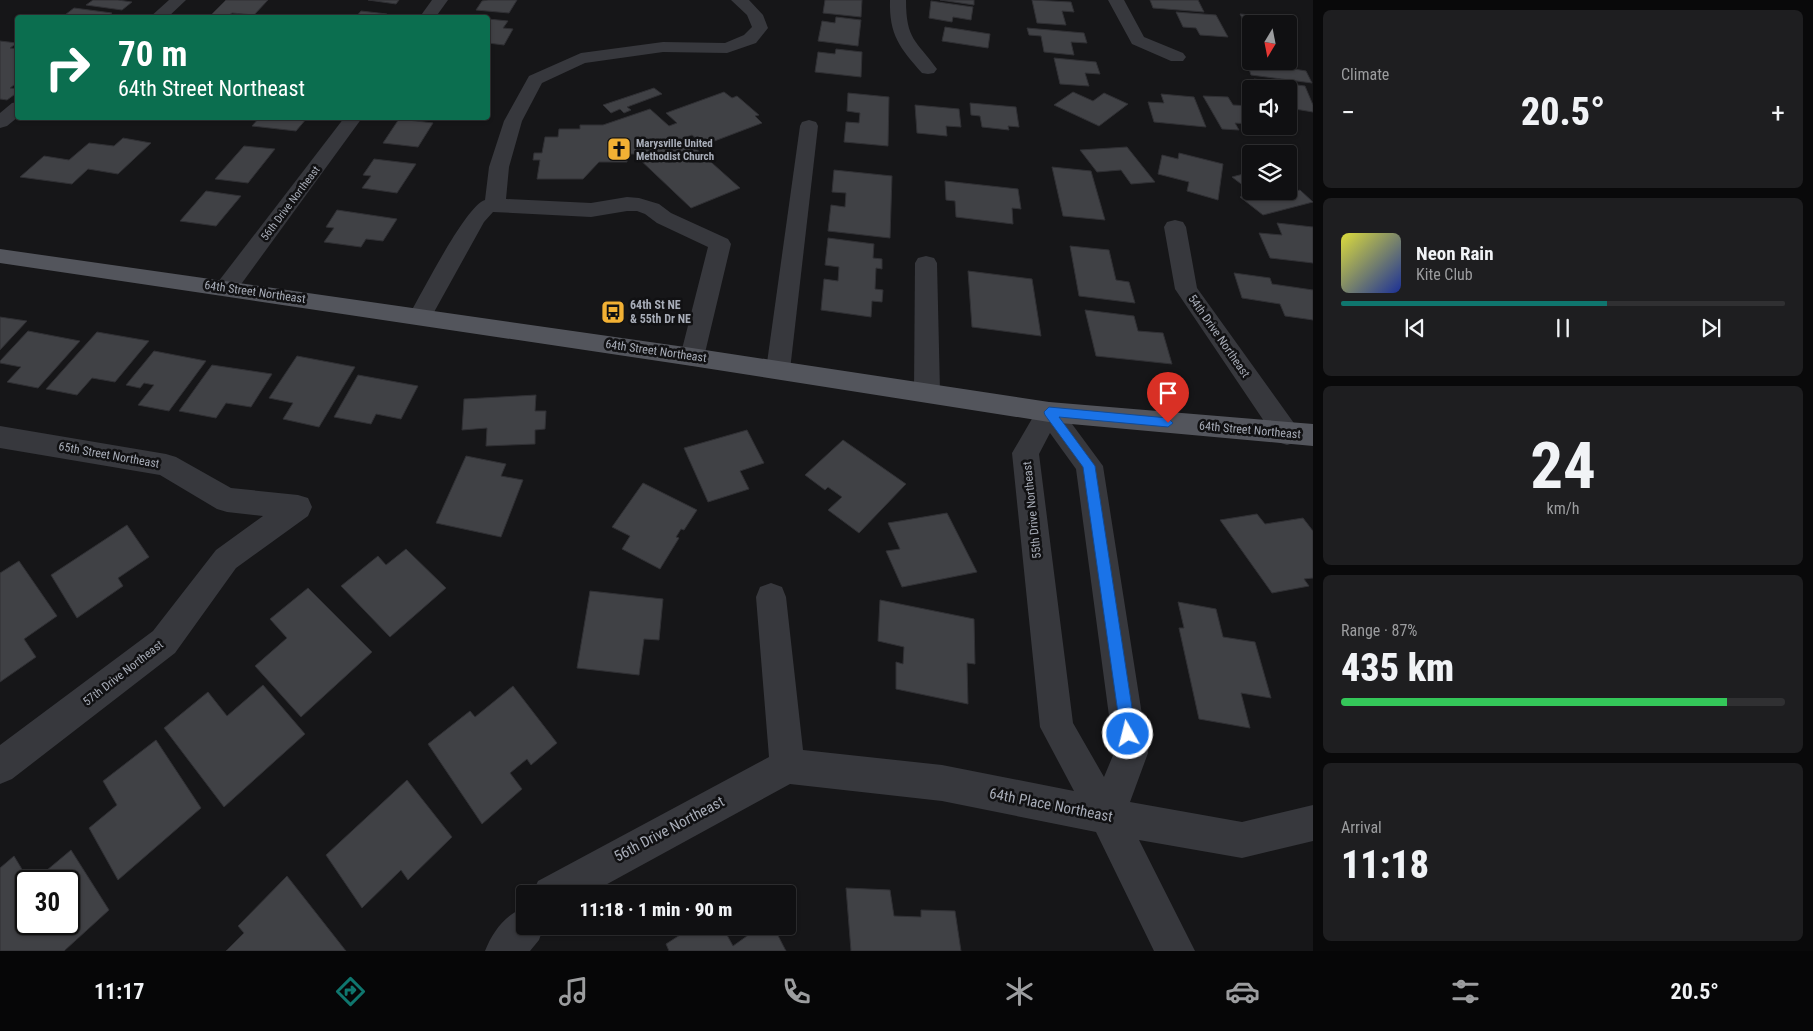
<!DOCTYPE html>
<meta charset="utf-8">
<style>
:root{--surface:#101012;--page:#1e1e20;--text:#f1f3f6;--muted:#9c9d9f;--line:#303032;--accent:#0f766e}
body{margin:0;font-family:"Roboto Condensed",sans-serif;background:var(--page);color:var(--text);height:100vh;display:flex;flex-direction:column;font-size:19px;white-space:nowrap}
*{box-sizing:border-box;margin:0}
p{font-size:16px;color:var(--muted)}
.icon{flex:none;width:28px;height:28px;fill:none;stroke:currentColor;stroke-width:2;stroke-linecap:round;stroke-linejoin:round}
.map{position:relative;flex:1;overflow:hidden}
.details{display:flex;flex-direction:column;gap:10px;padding:10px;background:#09090a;width:500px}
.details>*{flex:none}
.guide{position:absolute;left:15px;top:15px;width:475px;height:105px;border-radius:5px;box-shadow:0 1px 4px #0004,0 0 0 1px var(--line);background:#0b6e4f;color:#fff;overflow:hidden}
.needle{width:32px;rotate:190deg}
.tools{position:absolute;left:1242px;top:15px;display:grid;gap:10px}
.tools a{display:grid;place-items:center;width:55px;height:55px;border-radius:5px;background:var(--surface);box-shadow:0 1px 4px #0004,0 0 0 1px var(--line);font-size:25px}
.speed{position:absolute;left:15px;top:870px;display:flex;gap:10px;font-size:25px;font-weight:700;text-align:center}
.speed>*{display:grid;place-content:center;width:65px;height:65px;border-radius:50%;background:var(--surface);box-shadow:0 1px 4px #0004,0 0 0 1px var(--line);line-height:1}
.speed .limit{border:2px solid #111;border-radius:8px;background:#fff;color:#111}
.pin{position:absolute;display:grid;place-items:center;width:42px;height:42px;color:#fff;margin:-51px -21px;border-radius:50% 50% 50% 0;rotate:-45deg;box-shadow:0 0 5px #0007}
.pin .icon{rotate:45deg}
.me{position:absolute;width:55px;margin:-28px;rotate:352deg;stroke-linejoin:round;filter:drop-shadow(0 0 4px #0008)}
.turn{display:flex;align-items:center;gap:18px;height:105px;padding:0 20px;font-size:22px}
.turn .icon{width:65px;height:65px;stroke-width:2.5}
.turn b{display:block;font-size:35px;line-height:42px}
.big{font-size:38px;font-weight:800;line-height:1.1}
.details .card{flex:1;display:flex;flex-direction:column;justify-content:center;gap:8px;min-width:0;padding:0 18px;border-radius:8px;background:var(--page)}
.details .dial{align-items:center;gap:0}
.dial b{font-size:65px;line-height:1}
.song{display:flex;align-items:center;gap:15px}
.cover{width:60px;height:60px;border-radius:8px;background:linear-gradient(135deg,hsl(60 70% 55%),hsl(230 70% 35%))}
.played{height:5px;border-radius:2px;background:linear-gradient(90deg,var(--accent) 60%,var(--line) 60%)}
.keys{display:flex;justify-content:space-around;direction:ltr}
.heat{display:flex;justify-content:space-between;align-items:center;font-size:28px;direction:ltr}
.charge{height:8px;border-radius:4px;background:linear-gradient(90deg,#34c759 87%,var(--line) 0)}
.trip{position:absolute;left:516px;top:885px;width:280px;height:50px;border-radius:5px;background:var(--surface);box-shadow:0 1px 4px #0004,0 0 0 1px var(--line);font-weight:800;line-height:50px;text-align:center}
.dock{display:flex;height:80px;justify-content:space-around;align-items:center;background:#060607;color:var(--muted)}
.dock .icon{width:35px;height:35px}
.dock .current{color:var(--accent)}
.dock b{font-size:22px;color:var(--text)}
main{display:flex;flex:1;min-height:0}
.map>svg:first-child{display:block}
.building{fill:#404145;stroke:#303034}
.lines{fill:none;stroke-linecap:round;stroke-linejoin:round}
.minor{fill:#37383d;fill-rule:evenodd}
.major{fill:#53555c;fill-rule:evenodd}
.route{fill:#1a73e8;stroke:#114b97}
.labels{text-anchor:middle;stroke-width:5;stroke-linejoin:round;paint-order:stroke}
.far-poi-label{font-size:11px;font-weight:bold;fill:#a8adb8;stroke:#111113;text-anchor:start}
.far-street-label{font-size:11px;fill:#a8adb8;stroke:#111113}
.street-label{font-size:12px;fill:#a8adb8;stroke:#111113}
.poi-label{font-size:12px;font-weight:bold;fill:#a8adb8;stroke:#111113;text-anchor:start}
.near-street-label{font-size:15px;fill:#a8adb8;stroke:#111113}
</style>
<main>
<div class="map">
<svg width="1313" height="951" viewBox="0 0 1313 951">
<rect width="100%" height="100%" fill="#161618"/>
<g class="building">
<path d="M93,0H118L132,2L122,10L86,5Z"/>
<path d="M226,0H268L254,15L232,13L228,16L211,15Z"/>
<path d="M368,0H399L396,4Z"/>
<path d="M488,0H517L509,13L476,10L482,1Z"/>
<path d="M825,0H862L861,17L823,13Z"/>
<path d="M940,0H974V5Z"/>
<path d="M1032,0L1071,2L1074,12L1062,11L1066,25L1037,23Z"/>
<path d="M1150,0H1198L1204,12L1153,8Z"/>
<path d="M931,1L973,7L971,20L953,17L952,22L929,18Z"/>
<path d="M74,8L112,13L106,18H61Z"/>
<path d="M361,11L387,14L385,18H355Z"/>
<path d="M1176,12L1216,15L1228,37L1200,35L1196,28L1183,27Z"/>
<path d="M1240,14L1263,16L1268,24H1251V35Z"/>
<path d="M836,17L861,20L858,46L818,41L822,21L835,23Z"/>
<path d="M488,19L508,21L503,28L513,29L504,45L488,43Z"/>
<path d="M945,27L990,34L988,48L942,41Z"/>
<path d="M1027,28L1084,33L1087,43L1071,42L1074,55L1044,52L1041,36L1029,35Z"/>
<path d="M0,41L17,43L10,48L18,49V82L10,88L18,89V92L7,100L0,99Z"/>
<path d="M836,49L862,52L861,77L815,72L818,52L835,54Z"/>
<path d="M1289,56L1294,69L1306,71L1312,83L1251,75L1247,63L1263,65L1262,61H1289Z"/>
<path d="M1054,58L1096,62L1100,74L1085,73L1089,86L1060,84Z"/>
<path d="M1254,79L1305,86L1313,105V112L1289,108V89H1257Z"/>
<path d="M654,88L662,94L627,107L631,110L624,113L620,109L611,113L603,105Z"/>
<path d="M724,92L732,98L737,96L759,115L755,116L762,123L704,145L692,135L684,138L740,188L691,208L634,154H627V162H599L583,179H537L540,160H533L534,153H542L545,137H558L559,129H580V125H603L650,109L669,126L677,123L666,113Z"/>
<path d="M1073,92L1093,101L1104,93L1128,104L1099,126L1054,105Z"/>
<path d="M848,93L889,97L888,146L844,142L846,122L859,123L860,113L847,111Z"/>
<path d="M1161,94L1194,97L1206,127L1154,122L1148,102L1164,103Z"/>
<path d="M1203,96L1228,97L1233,105L1251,106V124L1235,123L1239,130L1222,129Z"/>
<path d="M970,103L1016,107L1019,127L1008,126L1009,130L982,127L980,116L971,115Z"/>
<path d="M915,105L959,109L961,127L946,126L947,136L917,133Z"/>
<path d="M259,118H307L296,131L252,126Z"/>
<path d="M399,119L433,123L418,147L383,143Z"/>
<path d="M123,138L151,143L118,174L88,169L72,184L20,177L44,156L69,160L89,143L114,146Z"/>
<path d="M244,146L275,149L248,183L215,179Z"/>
<path d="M1127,147L1155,182L1131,184L1121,170L1097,172L1080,150Z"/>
<path d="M1179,153L1223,164L1218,200L1187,191L1189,182L1158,174L1162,155L1178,159Z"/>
<path d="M374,159L416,164L397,193L362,188L371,176L363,175Z"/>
<path d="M1052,167L1091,171L1105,220L1063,216Z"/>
<path d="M834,170L892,176L890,238L828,231L831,205L845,207L846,193L832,192Z"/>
<path d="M1251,172V191L1289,193L1300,190L1313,202L1263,215L1240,197L1253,193L1232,177Z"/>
<path d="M945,181L1018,189L1021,209L1012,208L1013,224L956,217L955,201L946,200Z"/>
<path d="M206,191L241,196L216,226L180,221Z"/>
<path d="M337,210L397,219L383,241L366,239L361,247L324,242L334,228L326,227Z"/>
<path d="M1277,223L1313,227V263L1270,258L1259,233L1282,235Z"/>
<path d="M828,238L874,244L873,258L882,259V269L876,268L875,289L883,290L882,302L872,301L871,317L821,310L824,279L838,281L839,267L825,265Z"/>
<path d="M1070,246L1109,250L1116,280L1129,282L1135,303L1079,296Z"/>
<path d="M968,271L1032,279L1041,336L972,327Z"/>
<path d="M1234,273L1270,278L1272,284L1313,290V320L1285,316L1280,304L1242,298Z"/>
<path d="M1085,310L1134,316L1138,331L1163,333L1172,364L1096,356Z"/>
<path d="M0,317L27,321L0,350Z"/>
<path d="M28,331L80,341L38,388L7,382L21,367L0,363V361Z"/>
<path d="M97,332L149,341L115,382L92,378L77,395L46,389Z"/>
<path d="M154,351L206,361L169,411L138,405L154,385L144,383L140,388L126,385Z"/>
<path d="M297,356L355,367L319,427L283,419L293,403L269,398Z"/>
<path d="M212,365L272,374L251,407L226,403L216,418L179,411Z"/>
<path d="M358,375L418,386L401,419L376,414L371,424L334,417Z"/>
<path d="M536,395L535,411H546L545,429L535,430V444L486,446L487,428L462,430L464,399Z"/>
<path d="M747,430L764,463L740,471L749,489L708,502L684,448Z"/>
<path d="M843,440L906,484L859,533L828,510L842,497L828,487L825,490L805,475Z"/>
<path d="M466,456L506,464L501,476L523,480L501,537L436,523Z"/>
<path d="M643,483L697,510L684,530L681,529L676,537L679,538L660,569L622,549L630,536L612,527Z"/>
<path d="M947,513L977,572L902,587L886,551L900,549L888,523Z"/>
<path d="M1257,514L1265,524L1303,518L1313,531V578L1304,579L1309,586L1272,593L1220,520Z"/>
<path d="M127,525L149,557L118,578L123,586L77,618L51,575Z"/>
<path d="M406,549L446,588L390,637L341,586L378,556L386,565Z"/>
<path d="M19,561L57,616L24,639L36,657L0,682V573Z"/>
<path d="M308,588L372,652L301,717L255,666L287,638L270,619Z"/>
<path d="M590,591L663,599L659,640L644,639L639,675L577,668Z"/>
<path d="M880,600L974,619L975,664L967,663L968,704L896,689V662L903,664L904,647L878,641Z"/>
<path d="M1178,602L1216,609L1223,637L1255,642L1271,698L1241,693L1250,728L1199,719L1179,628H1184Z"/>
<path d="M263,685L305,734L224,807L164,728L208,692L227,716Z"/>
<path d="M513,686L557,743L531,765L527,759L510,773L522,789L482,824L428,744L470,711L475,717Z"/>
<path d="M156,740L201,808L118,880L89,828L117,805L103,781Z"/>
<path d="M407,780L452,837L408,880L401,870L362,908L326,855Z"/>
<path d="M71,850L109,910L64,951H0V868L14,856L29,881H26V924H69V881H34Z"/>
<path d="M287,876L346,951H226L244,933L238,926Z"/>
<path d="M846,888L890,890L894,916L921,917V910L955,911L961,951H851Z"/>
<path d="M694,926H722L733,946L761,926H773L786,951H669L666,944Z"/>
</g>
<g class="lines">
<g class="minor">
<path d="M169,0H186L167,18H149Z"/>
<path d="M432,0H448L435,18H419Z"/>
<path d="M731,0H749L763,15L768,28L756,43L727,53L663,52L585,63L542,83L522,121L509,167L506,199L591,203L627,197L639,198L659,204L671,213L728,239L731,244L704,357L701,363L692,366L683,363L680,357L708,247L657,223L645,214L637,211H627L591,217L493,212L484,222L428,323L420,325L412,323L408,317C421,295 466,205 485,200L489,167L504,121L529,76L581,53L663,42L725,43L744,35L752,27L747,15Z"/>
<path d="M890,0H906C906,40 916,40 937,69L934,73L928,74L922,73C900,48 889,35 890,0Z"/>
<path d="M1108,0H1124L1144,37L1183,53L1186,57L1183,61H1171L1132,44Z"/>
<path d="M18,102V117L7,126L0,128V113L12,103Z"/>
<path d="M344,118H362L234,294L226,296L218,294L215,288L218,282Z"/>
<path d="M809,120L816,122L818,126L790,370L787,377L778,379L769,377L766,370L800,126L802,122Z"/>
<path d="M1175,220L1183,222L1186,227L1197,288L1296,426L1300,434L1296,442L1287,445L1278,442L1175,289L1164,227L1167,222Z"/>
<path d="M926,256L934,258L937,263L940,392L936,399L927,402L918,399L914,392L915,263L918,258Z"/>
<path d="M1049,402L1058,405L1103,466L1148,753L1130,802L1242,822L1313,805V841L1242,858L1139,840L1195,951H1154L1096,832L942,801L790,784L589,894H532L538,881L769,757L756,597L760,587L771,583L782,587L786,597L803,750L942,765L1074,791L1040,727L1012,453L1040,405ZM1050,433L1076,469L1114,753L1104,777L1073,723L1039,454Z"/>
<path d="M0,426L166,454L176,457L231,488L298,495L308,498L312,507L308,516L236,568L175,653L12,779L0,784V745L153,631L216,550L263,516L227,512L217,509L160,475L0,448Z"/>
<path d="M525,907V926H544L539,940L530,951H485C493,931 505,915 525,907Z"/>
</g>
<path class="major" d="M0,249L692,348L1049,402L1313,424V446L1049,422L692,366L0,263Z"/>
</g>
<path class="route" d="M1049,407L1168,418L1173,423L1168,427L1059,417L1095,466L1136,734L1133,739L1128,741L1124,739L1121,734L1083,467L1045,415L1044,412Z"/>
<defs>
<g id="church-square" transform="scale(1.25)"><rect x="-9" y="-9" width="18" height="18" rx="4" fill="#f2b134" stroke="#111113"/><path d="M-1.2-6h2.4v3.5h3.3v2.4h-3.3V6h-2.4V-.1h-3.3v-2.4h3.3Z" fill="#111"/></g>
<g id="bus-square" transform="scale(1.25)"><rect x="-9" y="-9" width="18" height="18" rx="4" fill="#f2b134" stroke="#111113"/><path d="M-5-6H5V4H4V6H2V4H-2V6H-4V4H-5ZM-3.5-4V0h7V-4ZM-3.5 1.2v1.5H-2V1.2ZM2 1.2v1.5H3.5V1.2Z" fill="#111"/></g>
</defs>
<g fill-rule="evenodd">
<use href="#church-square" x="619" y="149"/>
<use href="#bus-square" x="613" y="312"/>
</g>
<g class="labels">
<g class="far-poi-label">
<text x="636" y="147">Marysville United<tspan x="636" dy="13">Methodist Church</tspan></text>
</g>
<g class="far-street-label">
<text transform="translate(290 203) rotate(-53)" y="4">56th Drive Northeast</text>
</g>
<g class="street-label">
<text transform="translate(255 292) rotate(8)" y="4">64th Street Northeast</text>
<text transform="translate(1219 336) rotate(55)" y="4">54th Drive Northeast</text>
<text transform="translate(656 351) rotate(8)" y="4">64th Street Northeast</text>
<text transform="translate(1250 430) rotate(5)" y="4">64th Street Northeast</text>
<text transform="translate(109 455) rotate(10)" y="4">65th Street Northeast</text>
<text transform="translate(1032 510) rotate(-96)" y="4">55th Drive Northeast</text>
<text transform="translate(123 673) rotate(-38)" y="4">57th Drive Northeast</text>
</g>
<g class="poi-label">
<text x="630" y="309">64th St NE<tspan x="630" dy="14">&amp; 55th Dr NE</tspan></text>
</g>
<g class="near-street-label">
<text transform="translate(1051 805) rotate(11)" y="5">64th Place Northeast</text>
<text transform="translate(669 829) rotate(-28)" y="5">56th Drive Northeast</text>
</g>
</g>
</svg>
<div class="tools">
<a><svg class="needle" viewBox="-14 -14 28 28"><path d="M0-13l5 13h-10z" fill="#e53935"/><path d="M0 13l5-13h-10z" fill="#9c9d9f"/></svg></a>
<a><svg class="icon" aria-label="sound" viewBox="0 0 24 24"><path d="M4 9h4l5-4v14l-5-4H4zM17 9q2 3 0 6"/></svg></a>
<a><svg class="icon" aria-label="layers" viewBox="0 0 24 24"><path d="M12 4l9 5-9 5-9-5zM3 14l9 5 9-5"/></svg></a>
</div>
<div class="speed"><div class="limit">30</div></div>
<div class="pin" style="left:1168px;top:423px;background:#d93025"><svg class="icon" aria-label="arrive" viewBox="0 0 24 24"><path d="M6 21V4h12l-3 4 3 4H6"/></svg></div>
<svg class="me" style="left:1128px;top:734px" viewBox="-20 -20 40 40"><circle r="17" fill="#1a73e8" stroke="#fff" stroke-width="3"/><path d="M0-11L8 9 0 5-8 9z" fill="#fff"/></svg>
<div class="trip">11:18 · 1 min · 90 m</div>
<div class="guide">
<div class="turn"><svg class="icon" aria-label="right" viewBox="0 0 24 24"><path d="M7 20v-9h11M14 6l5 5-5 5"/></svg><div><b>70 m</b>64th Street Northeast</div></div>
</div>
</div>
<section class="details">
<div class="card"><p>Climate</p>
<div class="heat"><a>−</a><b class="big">20.5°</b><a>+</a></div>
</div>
<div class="card">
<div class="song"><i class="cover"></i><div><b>Neon Rain</b><p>Kite Club</p></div></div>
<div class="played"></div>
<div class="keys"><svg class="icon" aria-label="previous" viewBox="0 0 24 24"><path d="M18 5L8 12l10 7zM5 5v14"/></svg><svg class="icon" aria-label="pause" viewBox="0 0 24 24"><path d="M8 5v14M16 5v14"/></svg><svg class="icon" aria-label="next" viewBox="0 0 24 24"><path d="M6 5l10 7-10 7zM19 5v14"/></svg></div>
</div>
<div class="card dial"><b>24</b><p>km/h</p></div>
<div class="card"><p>Range · 87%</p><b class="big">435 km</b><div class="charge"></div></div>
<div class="card"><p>Arrival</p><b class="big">11:18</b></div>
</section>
</main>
<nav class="dock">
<b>11:17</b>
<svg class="icon current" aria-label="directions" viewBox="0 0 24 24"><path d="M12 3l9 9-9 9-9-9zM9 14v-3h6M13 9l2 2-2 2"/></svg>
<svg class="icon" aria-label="music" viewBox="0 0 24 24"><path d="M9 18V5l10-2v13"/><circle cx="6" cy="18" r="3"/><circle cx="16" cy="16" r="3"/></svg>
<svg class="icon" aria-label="phone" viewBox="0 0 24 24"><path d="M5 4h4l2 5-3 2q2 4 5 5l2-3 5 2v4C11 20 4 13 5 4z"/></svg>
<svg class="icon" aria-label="climate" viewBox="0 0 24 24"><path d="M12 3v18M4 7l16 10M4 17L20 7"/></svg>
<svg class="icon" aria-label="car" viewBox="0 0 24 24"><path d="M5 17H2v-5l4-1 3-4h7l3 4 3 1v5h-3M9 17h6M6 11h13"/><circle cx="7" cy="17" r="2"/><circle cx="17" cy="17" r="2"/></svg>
<svg class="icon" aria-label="filters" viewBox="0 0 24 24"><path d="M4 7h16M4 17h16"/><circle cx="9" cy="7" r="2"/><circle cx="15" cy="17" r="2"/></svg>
<b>20.5°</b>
</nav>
